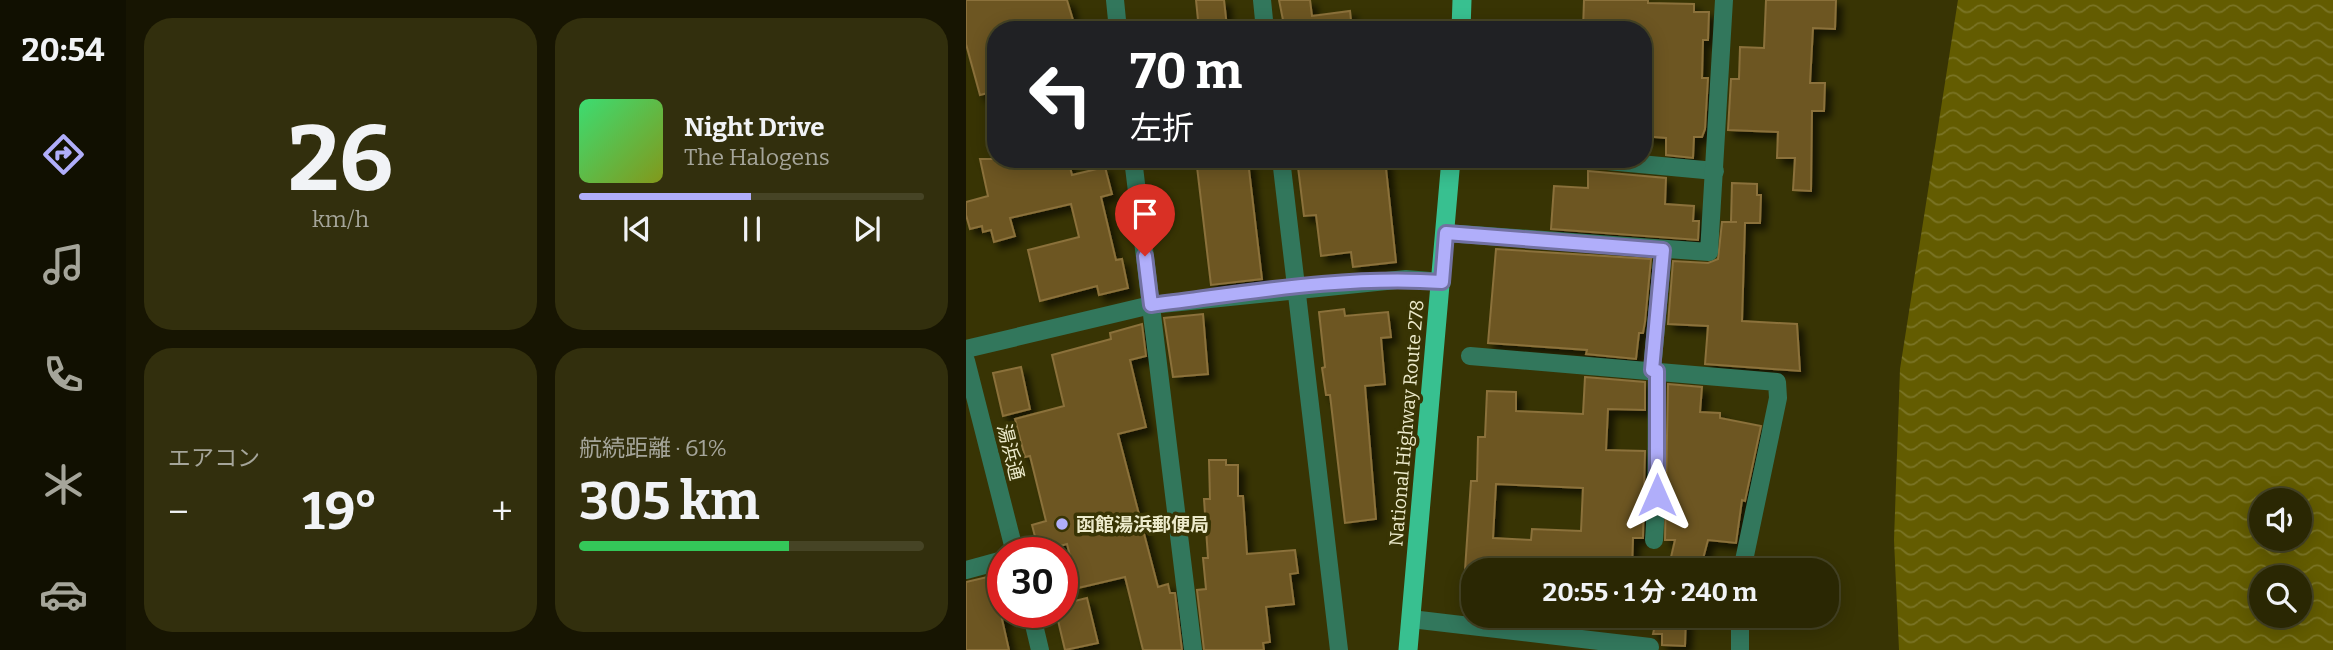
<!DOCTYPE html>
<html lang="ja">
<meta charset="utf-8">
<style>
:root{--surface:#2a2703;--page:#322f0d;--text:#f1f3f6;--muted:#a5a59a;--line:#464425;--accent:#b0aefa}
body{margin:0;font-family:Bitter,"Noto Sans JP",serif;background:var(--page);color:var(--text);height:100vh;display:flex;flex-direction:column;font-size:26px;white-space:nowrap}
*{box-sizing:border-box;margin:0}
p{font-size:23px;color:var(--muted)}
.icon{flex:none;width:38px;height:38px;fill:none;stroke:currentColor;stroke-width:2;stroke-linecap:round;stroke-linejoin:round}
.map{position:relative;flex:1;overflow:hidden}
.panel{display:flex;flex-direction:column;gap:18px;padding:18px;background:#171502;width:840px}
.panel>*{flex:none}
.banner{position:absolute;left:21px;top:21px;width:665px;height:147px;border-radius:28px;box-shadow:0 4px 18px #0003,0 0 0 2px var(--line);background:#202124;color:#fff;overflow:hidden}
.controls{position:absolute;left:1283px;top:488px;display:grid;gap:14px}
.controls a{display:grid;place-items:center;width:63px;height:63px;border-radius:50%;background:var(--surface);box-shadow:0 4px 18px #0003,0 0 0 2px var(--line);font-size:35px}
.speed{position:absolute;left:21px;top:537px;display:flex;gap:14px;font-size:35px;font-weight:700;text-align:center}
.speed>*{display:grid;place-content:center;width:91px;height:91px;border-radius:50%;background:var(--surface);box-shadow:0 4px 18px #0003,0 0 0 2px var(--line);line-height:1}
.speed .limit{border:10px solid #d22;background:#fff;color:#111}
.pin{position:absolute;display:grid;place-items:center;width:60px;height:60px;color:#fff;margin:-72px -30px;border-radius:50% 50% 50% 0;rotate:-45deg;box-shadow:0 0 7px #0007}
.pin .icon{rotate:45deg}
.me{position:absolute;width:77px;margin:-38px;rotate:0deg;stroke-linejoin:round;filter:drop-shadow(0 0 5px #0008)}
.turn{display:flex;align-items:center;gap:24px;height:147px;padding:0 28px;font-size:32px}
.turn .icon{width:91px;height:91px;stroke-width:2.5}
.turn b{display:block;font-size:49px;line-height:60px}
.big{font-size:52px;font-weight:700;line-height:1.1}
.panel .tile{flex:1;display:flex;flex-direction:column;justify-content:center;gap:10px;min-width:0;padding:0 24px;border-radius:28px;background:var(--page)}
.panel .dial{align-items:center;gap:0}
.dial b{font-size:91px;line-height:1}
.song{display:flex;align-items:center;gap:21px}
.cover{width:84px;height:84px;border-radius:10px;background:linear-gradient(135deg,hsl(140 70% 55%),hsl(70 70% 35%))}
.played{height:7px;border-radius:4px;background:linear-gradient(90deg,var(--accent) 50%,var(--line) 50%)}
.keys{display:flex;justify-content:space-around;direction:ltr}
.heat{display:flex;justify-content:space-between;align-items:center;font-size:38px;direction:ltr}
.charge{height:10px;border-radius:5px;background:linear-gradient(90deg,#34c759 61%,var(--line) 0)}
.panel .tiles{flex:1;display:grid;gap:18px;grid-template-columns:repeat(2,1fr)}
.trip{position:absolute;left:495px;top:558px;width:378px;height:70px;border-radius:28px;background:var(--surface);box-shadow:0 4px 18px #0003,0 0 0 2px var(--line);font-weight:700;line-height:70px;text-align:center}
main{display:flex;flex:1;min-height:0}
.menu{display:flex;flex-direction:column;width:126px;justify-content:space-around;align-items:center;background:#111001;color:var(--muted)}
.menu .icon{width:49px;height:49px}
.menu .selected{color:var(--accent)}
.menu b{font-size:32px;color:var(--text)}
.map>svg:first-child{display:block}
.water{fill:url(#water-waves);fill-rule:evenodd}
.building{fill:#6d5624;stroke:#8b713a;stroke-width:2;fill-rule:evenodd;filter:url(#shadow)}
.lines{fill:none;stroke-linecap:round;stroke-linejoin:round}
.minor{stroke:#32775c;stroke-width:18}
.tertiary{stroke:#32775c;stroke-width:18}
.trunk{stroke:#38c090;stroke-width:19}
.route-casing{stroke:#7271a2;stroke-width:18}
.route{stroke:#b0aefa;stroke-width:12}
.poi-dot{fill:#b0aefa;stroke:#383404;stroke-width:2.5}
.labels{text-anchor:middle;stroke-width:7;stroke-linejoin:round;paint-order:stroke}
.street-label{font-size:19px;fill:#edebcc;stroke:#383404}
.poi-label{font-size:19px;font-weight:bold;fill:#edebcc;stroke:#383404;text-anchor:start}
</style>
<main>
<nav class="menu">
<b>20:54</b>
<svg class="icon selected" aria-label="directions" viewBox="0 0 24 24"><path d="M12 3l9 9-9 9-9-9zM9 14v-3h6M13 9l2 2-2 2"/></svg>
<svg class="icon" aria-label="music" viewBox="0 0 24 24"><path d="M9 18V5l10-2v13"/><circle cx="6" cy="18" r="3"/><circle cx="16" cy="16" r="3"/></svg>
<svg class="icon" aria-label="phone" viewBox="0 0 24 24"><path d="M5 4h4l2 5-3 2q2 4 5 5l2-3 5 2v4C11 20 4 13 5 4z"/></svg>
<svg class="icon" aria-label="climate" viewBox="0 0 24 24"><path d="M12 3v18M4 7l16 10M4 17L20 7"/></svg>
<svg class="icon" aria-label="car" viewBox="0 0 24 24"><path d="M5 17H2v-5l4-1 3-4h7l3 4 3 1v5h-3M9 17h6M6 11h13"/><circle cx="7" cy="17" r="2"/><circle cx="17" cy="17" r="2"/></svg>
</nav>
<section class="panel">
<div class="tiles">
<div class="tile dial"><b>26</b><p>km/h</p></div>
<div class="tile">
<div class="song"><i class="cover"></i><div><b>Night Drive</b><p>The Halogens</p></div></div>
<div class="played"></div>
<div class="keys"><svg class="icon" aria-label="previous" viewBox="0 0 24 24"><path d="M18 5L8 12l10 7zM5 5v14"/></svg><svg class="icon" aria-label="pause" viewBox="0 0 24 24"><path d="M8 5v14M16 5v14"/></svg><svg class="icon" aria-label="next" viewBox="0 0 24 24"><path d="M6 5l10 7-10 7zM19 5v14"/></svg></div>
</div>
<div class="tile"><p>エアコン</p>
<div class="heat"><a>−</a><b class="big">19°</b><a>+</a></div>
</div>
<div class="tile"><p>航続距離 · 61%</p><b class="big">305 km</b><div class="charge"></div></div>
</div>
</section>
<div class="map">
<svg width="1367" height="650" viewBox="0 0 1367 650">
<defs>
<pattern id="water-waves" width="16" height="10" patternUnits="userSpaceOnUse" patternTransform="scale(1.75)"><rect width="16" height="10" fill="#635c01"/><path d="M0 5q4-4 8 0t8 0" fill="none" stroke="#7a7425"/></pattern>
<filter id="shadow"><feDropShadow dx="6" dy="6" stdDeviation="3.5" flood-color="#0009"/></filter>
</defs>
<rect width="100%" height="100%" fill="#383404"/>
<path class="water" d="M992,0H1367V650H933L928,540L934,369ZM1295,500H1334V539H1295ZM1295,578H1334V616H1295Z"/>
<g class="building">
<path d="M0,0H101L110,30H30V91L14,95L0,44Z"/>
<path d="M230,0H258L261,27L233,30Z"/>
<path d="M313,0H344L346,16L384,11L386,30H319Z"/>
<path d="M618,0H682V3L728,4V12H743L742,40H737L736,78H742L739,129L736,137H728L727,158L700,155V138L677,136V30H617Z"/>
<path d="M800,0H870L869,29L847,28L844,83H859L858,111H846L845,191L827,190L829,158H811L812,132L762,130L765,79H773L774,47L798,48Z"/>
<path d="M14,159H102L106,175L139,167L146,194L135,197L150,260L156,259L162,288L133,295L131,286L74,301L62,250L113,237L105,204L44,218L49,236L28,242L25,230L17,232L16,226L4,229L0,215V202L22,196Z"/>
<path d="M331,159H419L430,262L387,267L385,252L355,256L350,215L338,216Z"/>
<path d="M282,161L296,279L245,285L231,167Z"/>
<path d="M622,171L700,178L699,204L728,206L727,221H733L732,240L585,229L588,186L622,188Z"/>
<path d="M766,183L791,184V195H795L794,223H779L776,321L831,324L834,371L739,364L742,326L702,324L707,261L742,263L752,259L756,222H771H765Z"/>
<path d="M530,249L685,259L679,322L677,333H673L670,359L620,354L621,350L522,343Z"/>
<path d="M378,309L379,316L422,312L425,337L415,338L419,384L399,386L410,519L379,523L364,395H360L356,368L359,367L353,312Z"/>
<path d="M237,314L242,374L207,377L198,318Z"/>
<path d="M176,324L180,356L164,360L180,427L152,434L192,587L202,584L204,593H209L216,650H177L159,577L112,588L101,544L73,552L66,525L80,521L64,456L59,457L49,419L98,406L86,355L145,339L144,333Z"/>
<path d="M55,367L64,409L37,416L27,373Z"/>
<path d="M619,377L679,382V410L642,409L640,450L679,451L677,538H667L666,570H499L505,481H511L512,437H519L521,391L550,392V411L617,414ZM530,484L617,488L615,531L566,529L565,540L527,538Z"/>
<path d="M702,384L736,387L734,412L754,413V418L795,426L779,501L776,500L770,543L742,540L734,570H702L709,540H699Z"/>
<path d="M243,460H260V465H272V496H277L281,554L329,550L332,573L324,574L328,604L300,607L304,642L297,643L298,650H238L231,590L240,589L237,558H242L238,499H244Z"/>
<path d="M30,575L40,618L36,619L43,650H0V582Z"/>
<path d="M121,598L132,643L99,650L90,612H96V604Z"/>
<path d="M691,616H720L719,646L696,645V634H687Z"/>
</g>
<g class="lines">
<g class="minor">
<path d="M149,0L152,30"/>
<path d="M296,0L299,30"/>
<path d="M167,159L227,650"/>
<path d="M315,159L373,650"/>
<path d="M620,159L749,171"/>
<path d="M480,233L743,252L758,0"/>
<path d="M0,349L185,305L440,279L476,282"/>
<path d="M504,356L811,382L812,398L776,570"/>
<path d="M686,370L697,250"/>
<path d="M688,540C692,484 690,428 691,371"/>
<path d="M0,570L37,560"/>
<path d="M445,619L684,647L683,650"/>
<path d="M774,650V616"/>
</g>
<g class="tertiary">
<path d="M0,361L49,553"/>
<path d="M65,612L74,650"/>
</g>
<g class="trunk">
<path d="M495,30L496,0"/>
<path d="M442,650L485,159"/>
</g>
</g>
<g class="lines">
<g class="route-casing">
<path id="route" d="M179,256L185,305C280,293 380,275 476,282L480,233L697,250L686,370L691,371V495"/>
</g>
<use href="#route" class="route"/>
</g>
<circle class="poi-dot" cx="96" cy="524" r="7"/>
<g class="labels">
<g class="street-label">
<text transform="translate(440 423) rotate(-85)" y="7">National Highway Route 278</text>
<text transform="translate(45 452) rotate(76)" y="7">湯浜通</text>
</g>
<g class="poi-label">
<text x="110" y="531">函館湯浜郵便局</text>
</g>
</g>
</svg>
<div class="controls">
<a><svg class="icon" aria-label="sound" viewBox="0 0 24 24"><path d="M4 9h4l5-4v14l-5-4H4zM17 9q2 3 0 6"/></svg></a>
<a><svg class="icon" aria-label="search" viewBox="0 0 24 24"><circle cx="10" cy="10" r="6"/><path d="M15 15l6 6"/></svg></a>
</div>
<div class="speed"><div class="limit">30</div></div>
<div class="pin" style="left:179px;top:256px;background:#d93025"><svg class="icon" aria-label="arrive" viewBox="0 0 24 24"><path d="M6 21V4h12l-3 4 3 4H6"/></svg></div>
<svg class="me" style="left:691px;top:495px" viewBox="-20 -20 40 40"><path d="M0-17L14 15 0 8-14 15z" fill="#b0aefa" stroke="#fff" stroke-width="4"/></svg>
<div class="trip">20:55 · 1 分 · 240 m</div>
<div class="banner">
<div class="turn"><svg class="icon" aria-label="left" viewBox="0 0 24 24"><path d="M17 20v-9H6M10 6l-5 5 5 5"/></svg><div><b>70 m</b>左折</div></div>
</div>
</div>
</main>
